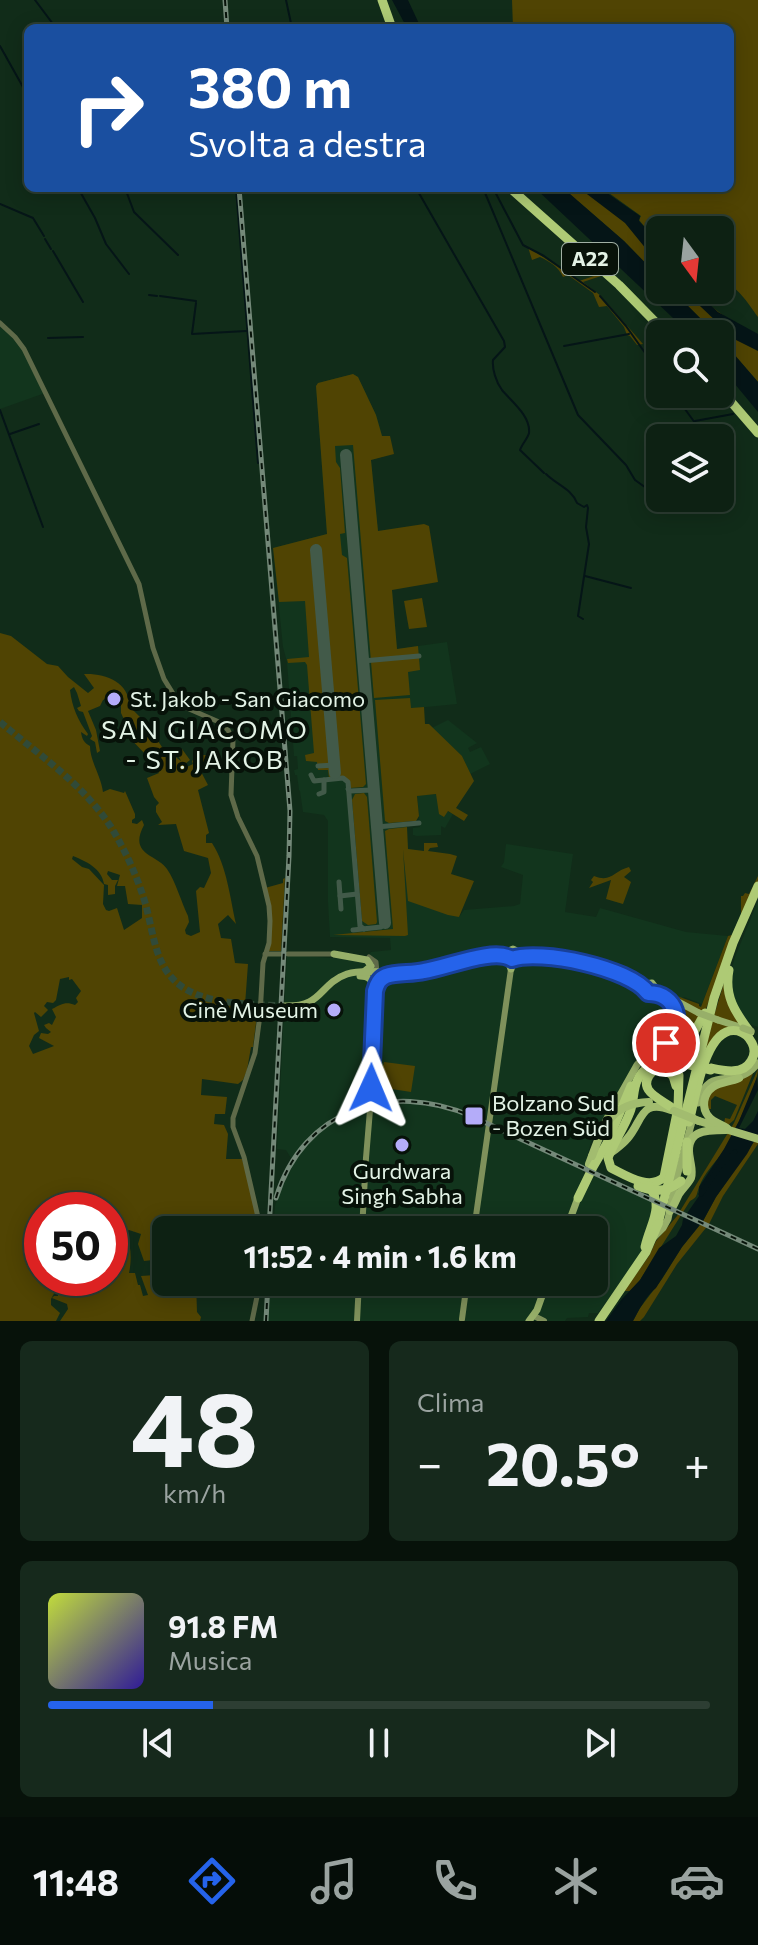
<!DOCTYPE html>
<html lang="it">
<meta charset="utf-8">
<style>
:root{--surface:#0d2113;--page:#16291c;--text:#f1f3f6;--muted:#9aa3a0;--line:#2d3e33;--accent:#2563eb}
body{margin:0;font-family:Commissioner,sans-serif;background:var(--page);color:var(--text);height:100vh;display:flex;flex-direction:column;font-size:30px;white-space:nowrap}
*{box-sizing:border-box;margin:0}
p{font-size:26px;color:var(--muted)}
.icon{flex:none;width:44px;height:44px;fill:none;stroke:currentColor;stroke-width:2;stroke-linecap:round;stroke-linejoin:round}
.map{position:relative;height:1321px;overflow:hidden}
.side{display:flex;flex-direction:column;gap:20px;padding:20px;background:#07120a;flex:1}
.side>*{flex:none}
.guide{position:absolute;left:24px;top:24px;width:710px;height:168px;border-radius:12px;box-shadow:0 4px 20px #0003,0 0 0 2px var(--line);background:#1a4fa0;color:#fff;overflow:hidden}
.needle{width:52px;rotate:165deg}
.controls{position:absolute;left:646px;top:216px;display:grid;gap:16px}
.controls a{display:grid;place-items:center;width:88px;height:88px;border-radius:12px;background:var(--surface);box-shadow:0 4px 20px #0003,0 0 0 2px var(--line);font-size:40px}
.speed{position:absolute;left:24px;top:1192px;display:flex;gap:16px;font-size:40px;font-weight:700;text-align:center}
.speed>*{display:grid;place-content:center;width:104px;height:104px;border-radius:50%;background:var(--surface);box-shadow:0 4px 20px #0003,0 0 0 2px var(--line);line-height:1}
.speed .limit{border:12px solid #d22;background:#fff;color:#111}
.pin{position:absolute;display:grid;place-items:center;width:68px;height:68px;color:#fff;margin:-34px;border:4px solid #fff;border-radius:50%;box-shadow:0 2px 8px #0007}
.me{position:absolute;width:88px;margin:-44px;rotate:1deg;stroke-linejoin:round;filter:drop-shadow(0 0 6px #0008)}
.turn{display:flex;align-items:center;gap:28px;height:168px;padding:0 32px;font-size:36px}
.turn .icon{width:104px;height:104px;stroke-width:2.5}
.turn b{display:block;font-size:56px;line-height:68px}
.big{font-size:60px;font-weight:700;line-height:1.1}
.side .tile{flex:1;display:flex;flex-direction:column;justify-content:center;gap:12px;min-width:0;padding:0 28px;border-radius:12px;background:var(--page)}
.side .dial{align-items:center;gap:0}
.dial b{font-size:104px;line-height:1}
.song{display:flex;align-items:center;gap:24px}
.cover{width:96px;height:96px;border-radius:12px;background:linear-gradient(135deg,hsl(70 70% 55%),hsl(250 70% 35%))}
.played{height:8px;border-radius:4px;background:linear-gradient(90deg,var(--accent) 25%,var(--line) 25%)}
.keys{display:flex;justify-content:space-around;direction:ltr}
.heat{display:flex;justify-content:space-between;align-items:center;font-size:44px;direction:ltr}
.side .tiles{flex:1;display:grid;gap:20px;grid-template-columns:1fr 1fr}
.tile:last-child{grid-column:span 2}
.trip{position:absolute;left:152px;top:1216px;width:456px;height:80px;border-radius:12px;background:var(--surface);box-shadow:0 4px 20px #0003,0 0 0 2px var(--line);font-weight:700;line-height:80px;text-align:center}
.menu{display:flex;height:128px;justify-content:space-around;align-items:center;background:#050d08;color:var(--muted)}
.menu .icon{width:56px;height:56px}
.menu .active{color:var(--accent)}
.menu b{font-size:36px;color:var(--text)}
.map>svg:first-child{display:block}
.built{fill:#12351d}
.green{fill:#504403;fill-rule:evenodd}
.water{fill:#051517}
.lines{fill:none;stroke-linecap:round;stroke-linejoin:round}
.stream{stroke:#051517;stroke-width:2}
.river{stroke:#051517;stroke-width:5}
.taxiway{stroke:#425a49;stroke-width:5}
.runway{stroke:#425a49;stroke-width:12}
.primary-tunnel{stroke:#304a38;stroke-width:7;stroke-dasharray:7 3.5;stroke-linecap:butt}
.tertiary{stroke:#5f6a49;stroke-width:5}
.secondary{stroke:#7f915b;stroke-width:6}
.primary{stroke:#97af69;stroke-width:7}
.trunk{stroke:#a2bc6f;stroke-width:8}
.motorway{stroke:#aeca75;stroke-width:9}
.rail-casing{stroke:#748979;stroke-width:5}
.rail{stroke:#071209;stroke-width:2;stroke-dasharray:6;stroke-linecap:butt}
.primary-bridge{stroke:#97af69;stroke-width:7}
.trunk-bridge{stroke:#a2bc6f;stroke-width:8}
.motorway-bridge{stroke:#aeca75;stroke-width:9}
.route-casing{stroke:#184099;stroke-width:20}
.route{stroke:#2563eb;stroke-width:14}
.poi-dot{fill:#b4acf9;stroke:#071209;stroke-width:3}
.labels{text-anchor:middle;stroke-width:8;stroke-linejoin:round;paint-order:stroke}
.shield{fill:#071209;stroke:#a1b0a4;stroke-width:2}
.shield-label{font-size:20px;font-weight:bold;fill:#e3f3e6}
.poi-label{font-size:22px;fill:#e3f3e6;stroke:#071209;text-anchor:start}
.quarter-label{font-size:26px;letter-spacing:2px;fill:#e3f3e6;stroke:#071209}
</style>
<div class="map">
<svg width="758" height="1321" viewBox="0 0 758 1321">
<rect width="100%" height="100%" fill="#112c19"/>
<g class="built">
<path d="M0,326L11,336L25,354L45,393L0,409Z"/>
<path d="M353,374L358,377L376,415L388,455L371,460L378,531H387L397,649L447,642L457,704L396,710L408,849L459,917L464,910L514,906L520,904L523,875L501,867L504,862L506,844L573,854L565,912L596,917L600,908L686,932L728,936L702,1004L684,997L671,1006L674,1020L669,1035L640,1055L591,1142L583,1173L592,1175L656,1203L644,1246L637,1261L598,1313H589L588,1317L567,1318L565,1321H267L270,1282H594V1230H273L275,1206L281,1189L296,1160L291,1158L286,1150L277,1149L287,955L365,960L371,952L391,950L390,938L330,937L328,902V821L324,815L303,812L300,791L299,790L297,775H295L294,770L298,769L297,756H294L287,662L283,647L273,548L327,534L316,386L318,383Z"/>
<path d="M448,720L477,743L468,748L470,752L481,747L490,764L470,774L462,756L432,728Z"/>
<path d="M437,794L447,811L453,814L445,828L441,826V835L417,836L413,835V828L420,827L417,795Z"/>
<path d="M758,901V1027L746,1023L732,1000L731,972L735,957Z"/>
</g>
<g class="green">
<path d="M512,0H758V317C747,302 738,286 720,280V230H660V236L654,238L639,220L641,216L602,188H730V28H513Z"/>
<path d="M563,188H587L660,251V278L624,241Z"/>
<path d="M528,247L579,281L600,274L601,276L583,282L601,296L643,344L637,345L630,336L627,335L624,327L607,306L599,307L593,293L568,275L563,277C558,266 550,262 540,257L532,260Z"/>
<path d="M672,290H689L758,341V382L720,338V334H716Z"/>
<path d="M353,374L358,377L376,415L382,436H390L394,454L371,460L378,531L424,524L429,526L438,582L392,590L397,649L418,646L420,670L408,672L410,695L374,698L353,445L335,446L336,462L340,468L345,533L340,534L342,555L347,558L366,784L363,787L350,788L349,781L346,778H329L328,770H318L317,762L306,761L305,755L314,753L307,665L305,662L288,663L287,659L309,657L305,601L279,602L273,548L327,534L316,386L318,383Z"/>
<path d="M422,598L427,627L409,629L404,601Z"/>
<path d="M0,633L11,636L47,664L58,666L68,677L88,693L94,688L84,674C105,673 130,682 129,706L142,719L146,728L144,734L158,741L162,747L181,761L177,753L182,749L190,760L185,764L187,767L193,764L192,761L199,755H210L211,757L198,766L208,785L198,790L209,833L206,835V843H212C227,866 230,898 236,924L228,915L218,924L221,938L231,939L235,963L248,964L245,1005L258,1007L253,1047H251L247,1070L243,1080L238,1084L202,1079L201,1095L227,1097L225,1114H215L214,1124L224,1125L228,1134L226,1159H242C247,1176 261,1215 254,1230H166V1282H196L197,1312L201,1317L200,1321H60L68,1309L67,1304L52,1298L54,1296H58V1293L65,1287V1283L58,1278H110V1210H42V1278H54L56,1281L53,1286L56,1290L51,1299V1305L60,1313L56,1321H0ZM74,687L77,693L81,706L77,708L79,711L83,712L92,736L90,739L95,742L97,753L100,751L96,730L88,711L100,706L103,700L114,694L118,695L121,701V713L127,726L123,731L148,757L159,773L147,778L154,797L159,803L156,806V812L162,822L158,825L176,824L184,851L208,858L211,873L204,888L200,887L196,891L200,932L191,936L186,934L185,930L189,922L188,916C182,904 175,880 167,869C157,854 128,855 144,825L142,820L137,824L132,823V820L135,818V814L125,791L124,793L110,789L103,792C101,776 90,761 90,746C84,743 82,739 81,732L87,736L88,734C78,721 72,707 70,690ZM73,856C86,861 102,869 104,884L108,885V895L115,894V886L118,880H112L107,874L108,871L120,875L117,886H125L128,904L142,905V918L124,930L117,908L109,911L106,910L103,904L104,885L89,869L82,867L72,859ZM69,977V980L72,979L81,991L76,998L78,1002L75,1005C66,1001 61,1004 52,1009L56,1017L52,1025L49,1023L44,1025L46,1028L51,1032L48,1034L41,1033L39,1038L54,1046L33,1054L29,1046L34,1035L39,1031L34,1013L35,1012L41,1017L48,1010L44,1006L47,1002L53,1003L56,1000L60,979ZM129,1230L141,1234L138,1244L144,1261L153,1260L155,1275L141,1276L148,1295L143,1296L140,1285H138L135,1273H129C132,1258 131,1246 126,1232Z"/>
<path d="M410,698L411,708L424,707L425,724H429L462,756L474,781L456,808L468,815L464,821L448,811L444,817L439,814L436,794L417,796L419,816L416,821L389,823L385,821L375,700Z"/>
<path d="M364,793L367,797L377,922L376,924L368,925L362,921L352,800L355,794Z"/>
<path d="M407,827L408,849L424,851V843H437L438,847L430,848L428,851L450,854L457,856L451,874L474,881L459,917L448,915L408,901L403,849L408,935L405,936L333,935L393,929L385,831L389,829Z"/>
<path d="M629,867L631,871L624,877L631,882L623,904L606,899L611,880L589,888L593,882L591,880L594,876C612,883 613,871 629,867Z"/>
<path d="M758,876V881L734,936L702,1019L686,1040L669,1000L677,996L699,1004V1006L701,1007L728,936L732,935L741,915V896H743L745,893L749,894Z"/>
<path d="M285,878L281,951H268L271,942L265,888L283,883V879Z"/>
<path d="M727,973L726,985L752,1041L728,1031L702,1064L713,1019Z"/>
<path d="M384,1062L415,1066L411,1092L372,1086L375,1065L383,1066Z"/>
<path d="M758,1069C758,1084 733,1135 724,1150C716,1162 704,1173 699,1187C696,1195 698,1197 690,1201L640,1280L630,1291H624L649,1256L656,1241L677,1216L734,1123Z"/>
<path d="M754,1071L734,1120L727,1126L724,1124L725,1118L730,1119L737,1105L715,1096L711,1100V1109H705L709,1092Z"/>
<path d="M755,1140L758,1141V1144L723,1196L709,1224L677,1264L644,1317L640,1321H633L640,1308L662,1279L682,1247L703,1221L716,1197Z"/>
</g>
<g class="water">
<path d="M392,0H408L421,28H407Z"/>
<path d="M535,188H563L624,241L660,278V290H672L716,334H690Z"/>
<path d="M579,188H600L640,216L639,221C654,237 660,244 660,266L625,223Z"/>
<path d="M683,290H694L718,312L758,334V351L736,340Z"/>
<path d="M720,338L758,382V412L720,366Z"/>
<path d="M757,1077L758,1090L739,1128L745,1129L753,1121L758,1111V1134L747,1154L716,1197L703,1221L682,1247L656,1288C646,1296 639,1310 633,1321H606L621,1300L640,1280L659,1248L676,1236L682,1225L683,1219L699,1196V1187L724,1149L739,1121Z"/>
</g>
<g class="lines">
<g class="stream">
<path d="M35,0L56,28"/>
<path d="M286,0L292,28"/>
<path d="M0,46L28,96"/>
<path d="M78,188L95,218L106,244L129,274"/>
<path d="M125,188L134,212L178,255"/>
<path d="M236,188L258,463"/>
<path d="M416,188L504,341L505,347L493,360C492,369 496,382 502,390C511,401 531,416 529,433C528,438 522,444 520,450L544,473"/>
<path d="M483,188L578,415L626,465L635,480L649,490"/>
<path d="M493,188L523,245L544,256L595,292"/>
<path d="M0,204L33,218L44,236"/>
<path d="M45,239L51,249"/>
<path d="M53,251L83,302"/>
<path d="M149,295L157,296"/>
<path d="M160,296L196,301"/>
<path d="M600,296L626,326L660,374"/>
<path d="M196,303L192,334L246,331"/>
<path d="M48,338L83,337"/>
<path d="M564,346L629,334"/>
<path d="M674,394L706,438"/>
<path d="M0,410L43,527"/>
<path d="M695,421L733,414"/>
<path d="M10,434L39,424"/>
<path d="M546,474C557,485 572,489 577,503L584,507L587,505L588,508L586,527L589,544L578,616L583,619"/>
<path d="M585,576L631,588"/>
</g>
<path class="river" d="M701,1194L720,1166L735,1152"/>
<g class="taxiway">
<path d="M363,661L419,656"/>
<path d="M318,766L335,765"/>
<path d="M311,775L314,781L343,778L348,782L360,926L364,929"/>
<path d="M348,789L350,791L371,790L375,795"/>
<path d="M319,794L324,792V780"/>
<path d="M377,827L419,823"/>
<path d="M339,882L341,909"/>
<path d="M340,896L357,894"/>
<path d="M353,930L381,927L385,923"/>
</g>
<g class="runway">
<path d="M346,455L385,923"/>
<path d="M316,550L335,773"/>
</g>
<path class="primary-tunnel" d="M0,722C39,755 82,783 111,827C125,850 136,874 144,899C156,938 153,978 198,995C226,1005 254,1004 283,1006"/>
<g class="tertiary">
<path d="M0,323L15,337L24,349L139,584L153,648L164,679L180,705L219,722L228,730L233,740L231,795L238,817L257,856L269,906L270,921L269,943L263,963L260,1015L255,1053L233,1118V1127L244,1157L261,1230"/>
<path d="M265,954H282"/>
<path d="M288,954H336"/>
<path d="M369,957L376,962L377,972"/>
<path d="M252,1321L260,1282"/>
</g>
<g class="secondary">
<path d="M362,1230L366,1158L370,1110L374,972"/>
<path d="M474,1230L511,969L515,959"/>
<path d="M534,1316L544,1321"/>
<path d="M462,1319L467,1282"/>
<path d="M357,1321L359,1282"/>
</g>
<g class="primary">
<path d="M334,954L367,960L371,966L365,971"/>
<path d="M499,956L507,958L511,969"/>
<path d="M360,976C371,976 372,982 375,991"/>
<path d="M640,984L648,993L653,992"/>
<path d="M283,1006C324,1008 318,984 347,974C363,969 381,973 397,972C425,970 450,960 477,956C488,954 503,955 513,949C527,957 563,956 581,960C605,964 625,974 646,984L652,983L658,991L699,1013"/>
<path d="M718,1020L743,1028"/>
<path d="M698,1103C709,1061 736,1093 758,1063"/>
<path d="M606,1120L637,1065C650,1049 673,1045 677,1022"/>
<path d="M566,1230L579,1195"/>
<path d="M654,1237L663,1228L668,1219L676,1180L693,1118"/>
<path d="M529,1321L537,1310L547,1282"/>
</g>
<g class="trunk">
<path d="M699,1121L758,1139"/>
<path d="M727,1128C721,1124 713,1122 709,1117C701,1108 703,1094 713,1087C720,1082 730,1082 739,1078"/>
<path d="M612,1152C617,1148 623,1144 627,1139C643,1121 640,1098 671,1110"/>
<path d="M589,1164L592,1156"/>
<path d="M670,1211C674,1206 676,1200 679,1194C683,1188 688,1184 691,1178C693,1172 691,1166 690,1159C684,1130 705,1130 726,1130"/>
</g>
<g class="motorway">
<path d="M382,0L392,28"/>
<path d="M510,188L619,285L667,334"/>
<path d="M720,389L758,433"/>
<path d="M729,970C724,996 735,1012 750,1032"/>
<path d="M670,1003C683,1017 680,1035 680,1053"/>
<path d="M681,1045L693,1034L705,1013"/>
<path d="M645,1063L657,1056L678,1047"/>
<path d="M679,1075L678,1108L664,1177C650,1191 627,1176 611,1168L608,1158C614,1142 624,1128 630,1112C634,1102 633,1090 637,1081C646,1060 667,1060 686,1064"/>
<path d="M671,1107C658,1098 635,1089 653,1071L665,1069L673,1076L676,1086"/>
<path d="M689,1122C695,1101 705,1023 738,1031C745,1033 749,1037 752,1043C755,1049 755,1055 751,1061C743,1075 725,1071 711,1068"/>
<path d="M687,1171V1142"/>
<path d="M578,1198L593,1167L607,1143L631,1086"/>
<path d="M658,1224L714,998L733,943L758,886"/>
<path d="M645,1247C650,1224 665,1207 649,1186"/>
</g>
<g class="rail-casing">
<g id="rail">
<path d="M225,0L227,28"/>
<path d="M239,188L290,811L289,856L269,1230"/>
<path d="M276,1198C303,1109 390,1081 471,1116L758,1249"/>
<path d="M266,1321L268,1282"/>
</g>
</g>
<use href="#rail" class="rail"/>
<g class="primary-bridge">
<path d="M699,1013L718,1020"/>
<path d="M743,1028L751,1031"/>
</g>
<g class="trunk-bridge">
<path d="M674,1111L699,1121"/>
<path d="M592,1156C603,1126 612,1103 649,1102"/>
</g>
<g class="motorway-bridge">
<path d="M678,1047L681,1045"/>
<path d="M686,1064L711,1070"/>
<path d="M638,1186C654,1193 668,1192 681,1181"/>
<path d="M599,1321L646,1252L658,1224"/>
</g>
</g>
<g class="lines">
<g class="route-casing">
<path id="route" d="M371,1088L375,991C377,984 379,979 386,976C397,972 412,974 424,971C446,968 494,947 512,959C540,949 630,968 648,993C677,993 685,1024 666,1043"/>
</g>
<use href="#route" class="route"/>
</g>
<g class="poi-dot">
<circle cx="114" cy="699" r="8"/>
<circle cx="334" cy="1010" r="8"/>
<rect x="464" y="1106" width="20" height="20" rx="4"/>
<circle cx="402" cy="1145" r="8"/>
</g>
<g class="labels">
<rect class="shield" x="562" y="243" width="56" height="32" rx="6"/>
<g class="shield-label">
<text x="590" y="266">A22</text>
</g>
<g class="poi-label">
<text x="130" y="707">St. Jakob - San Giacomo</text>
<text x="318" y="1018" text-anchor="end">Cinè Museum</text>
<text x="492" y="1111">Bolzano Sud<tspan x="492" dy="25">- Bozen Süd</tspan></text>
<text x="402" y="1179" text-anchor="middle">Gurdwara<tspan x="402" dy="25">Singh Sabha</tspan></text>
</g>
<g class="quarter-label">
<text x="205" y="739">SAN GIACOMO<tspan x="205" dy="30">- ST. JAKOB</tspan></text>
</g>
</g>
</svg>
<div class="controls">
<a><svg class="needle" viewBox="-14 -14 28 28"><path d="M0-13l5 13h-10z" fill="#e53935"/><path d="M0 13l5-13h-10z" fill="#9aa3a0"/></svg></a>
<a><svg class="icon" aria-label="search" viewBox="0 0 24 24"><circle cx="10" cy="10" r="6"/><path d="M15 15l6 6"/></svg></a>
<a><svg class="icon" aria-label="layers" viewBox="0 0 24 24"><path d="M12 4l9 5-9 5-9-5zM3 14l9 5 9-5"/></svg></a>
</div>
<div class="speed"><div class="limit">50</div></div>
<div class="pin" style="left:666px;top:1043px;background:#d93025"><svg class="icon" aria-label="arrive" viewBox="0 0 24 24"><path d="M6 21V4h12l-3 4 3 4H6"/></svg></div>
<svg class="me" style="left:371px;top:1088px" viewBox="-20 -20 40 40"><path d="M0-17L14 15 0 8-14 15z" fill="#2563eb" stroke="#fff" stroke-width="4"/></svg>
<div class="trip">11:52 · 4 min · 1.6 km</div>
<div class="guide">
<div class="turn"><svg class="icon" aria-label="right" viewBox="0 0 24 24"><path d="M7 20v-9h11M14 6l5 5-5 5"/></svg><div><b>380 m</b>Svolta a destra</div></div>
</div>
</div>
<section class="side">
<div class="tiles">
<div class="tile dial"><b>48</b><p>km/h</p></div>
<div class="tile"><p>Clima</p>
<div class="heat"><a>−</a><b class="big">20.5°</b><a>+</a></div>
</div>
<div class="tile">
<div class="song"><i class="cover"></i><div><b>91.8 FM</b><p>Musica</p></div></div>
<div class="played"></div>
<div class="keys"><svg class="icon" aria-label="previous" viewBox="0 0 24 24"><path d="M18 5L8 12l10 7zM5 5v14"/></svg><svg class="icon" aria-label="pause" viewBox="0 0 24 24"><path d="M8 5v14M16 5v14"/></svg><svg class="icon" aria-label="next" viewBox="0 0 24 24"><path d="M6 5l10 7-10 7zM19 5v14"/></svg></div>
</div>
</div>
</section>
<nav class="menu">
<b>11:48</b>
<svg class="icon active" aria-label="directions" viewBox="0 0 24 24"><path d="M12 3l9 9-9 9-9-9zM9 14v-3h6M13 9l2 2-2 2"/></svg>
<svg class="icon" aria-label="music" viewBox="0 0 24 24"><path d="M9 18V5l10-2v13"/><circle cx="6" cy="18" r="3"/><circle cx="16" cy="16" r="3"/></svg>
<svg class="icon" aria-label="phone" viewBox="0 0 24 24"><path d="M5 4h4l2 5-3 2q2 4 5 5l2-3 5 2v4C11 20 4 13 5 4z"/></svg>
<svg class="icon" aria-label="climate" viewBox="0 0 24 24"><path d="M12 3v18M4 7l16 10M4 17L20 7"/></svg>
<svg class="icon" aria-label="car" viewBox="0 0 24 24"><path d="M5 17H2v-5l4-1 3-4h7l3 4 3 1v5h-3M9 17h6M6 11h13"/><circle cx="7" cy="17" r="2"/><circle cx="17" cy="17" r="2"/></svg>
</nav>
